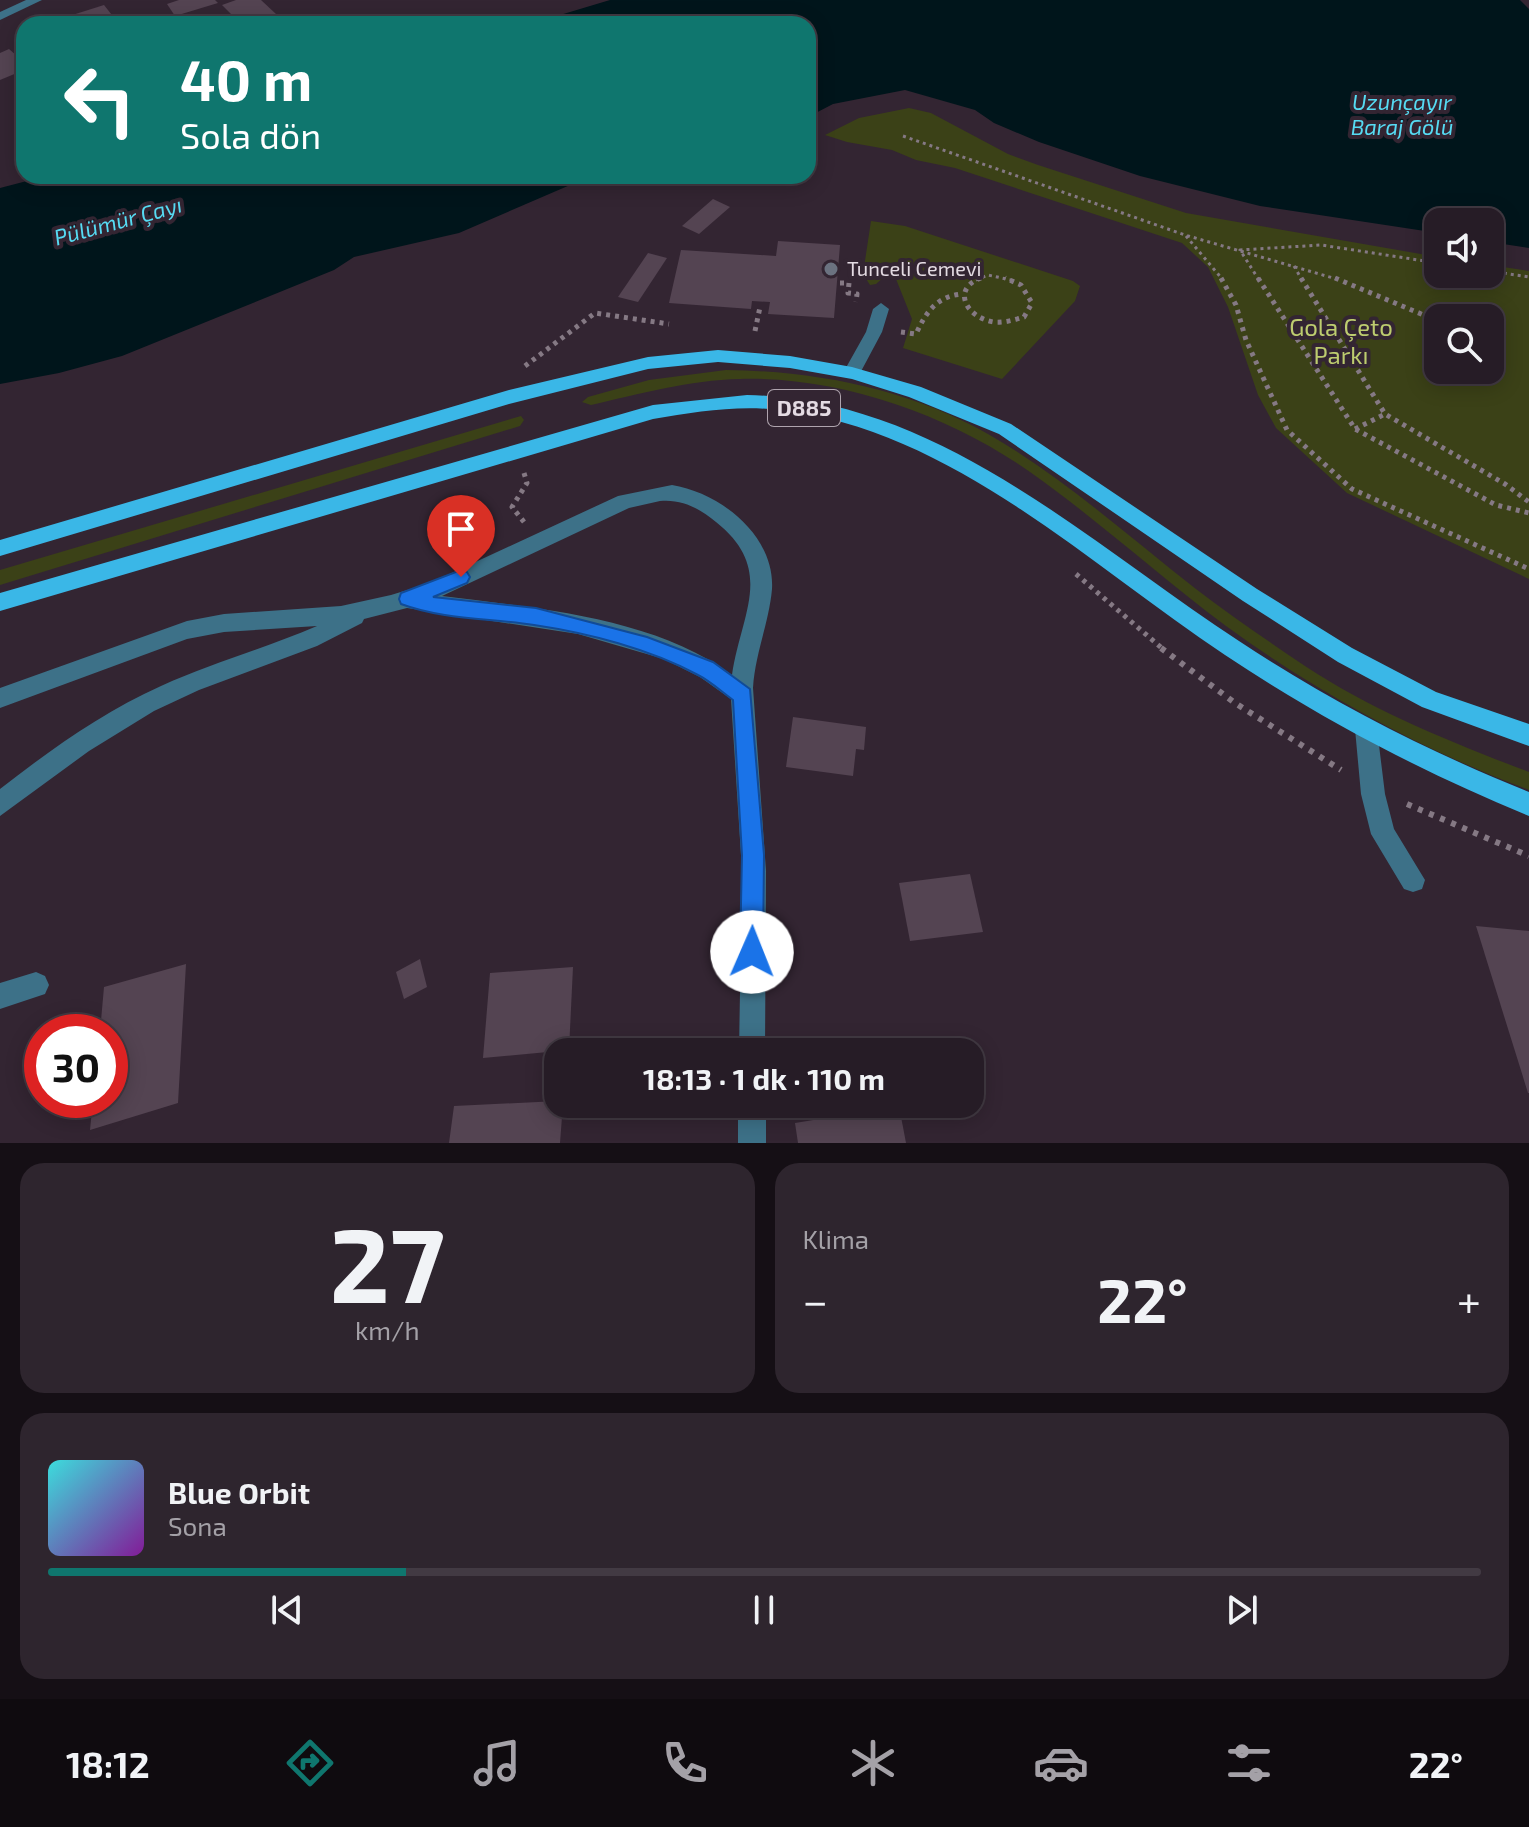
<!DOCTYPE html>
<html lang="tr">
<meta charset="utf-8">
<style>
:root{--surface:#261c26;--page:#2e252e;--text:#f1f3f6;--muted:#a4a1a7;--line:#423a43;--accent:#0f766e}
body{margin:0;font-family:"Exo 2",sans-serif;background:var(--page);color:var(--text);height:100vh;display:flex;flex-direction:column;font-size:30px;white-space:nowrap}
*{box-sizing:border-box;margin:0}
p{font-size:26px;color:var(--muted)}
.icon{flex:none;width:44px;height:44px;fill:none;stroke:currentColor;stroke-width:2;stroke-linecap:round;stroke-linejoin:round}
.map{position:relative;height:1143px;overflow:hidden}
.sheet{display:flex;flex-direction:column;gap:20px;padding:20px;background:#150f15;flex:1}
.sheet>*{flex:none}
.top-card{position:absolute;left:16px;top:16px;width:800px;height:168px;border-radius:24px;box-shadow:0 4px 20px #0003,0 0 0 2px var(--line);background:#0f766e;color:#fff;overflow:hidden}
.controls{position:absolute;left:1424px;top:208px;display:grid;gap:16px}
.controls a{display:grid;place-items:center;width:80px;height:80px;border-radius:16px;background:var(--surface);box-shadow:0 4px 20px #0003,0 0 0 2px var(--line);font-size:40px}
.speed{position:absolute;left:24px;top:1014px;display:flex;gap:16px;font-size:40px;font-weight:700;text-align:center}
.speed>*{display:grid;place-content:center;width:104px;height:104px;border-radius:50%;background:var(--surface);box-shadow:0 4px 20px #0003,0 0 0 2px var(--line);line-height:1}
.speed .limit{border:12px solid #d22;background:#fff;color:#111}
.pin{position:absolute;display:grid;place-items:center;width:68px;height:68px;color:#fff;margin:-82px -34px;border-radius:50% 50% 50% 0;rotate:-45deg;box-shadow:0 0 8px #0007}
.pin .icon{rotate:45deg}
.me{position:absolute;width:88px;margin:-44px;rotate:1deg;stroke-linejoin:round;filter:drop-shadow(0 0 6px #0008)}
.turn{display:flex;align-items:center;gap:28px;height:168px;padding:0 32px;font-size:36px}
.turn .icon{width:104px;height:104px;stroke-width:2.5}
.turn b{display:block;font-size:56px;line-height:68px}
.big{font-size:60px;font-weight:700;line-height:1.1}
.sheet .tile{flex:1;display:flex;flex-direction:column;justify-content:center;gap:12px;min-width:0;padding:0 28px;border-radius:24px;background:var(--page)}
.sheet .dial{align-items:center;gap:0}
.dial b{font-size:104px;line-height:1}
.song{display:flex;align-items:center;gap:24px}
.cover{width:96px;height:96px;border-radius:12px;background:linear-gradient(135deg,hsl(180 70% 55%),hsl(290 70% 35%))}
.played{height:8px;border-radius:4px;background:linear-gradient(90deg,var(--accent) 25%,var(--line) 25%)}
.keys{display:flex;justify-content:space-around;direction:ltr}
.heat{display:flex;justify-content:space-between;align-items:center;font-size:44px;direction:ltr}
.sheet .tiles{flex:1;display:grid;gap:20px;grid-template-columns:1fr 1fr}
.tile:last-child{grid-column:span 2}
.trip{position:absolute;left:544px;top:1038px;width:440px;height:80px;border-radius:24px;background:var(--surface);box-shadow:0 4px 20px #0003,0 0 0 2px var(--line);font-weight:700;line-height:80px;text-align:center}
.dock{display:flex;height:128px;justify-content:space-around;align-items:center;background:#0f0b0f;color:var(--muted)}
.dock .icon{width:56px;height:56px}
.dock .current{color:var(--accent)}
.dock b{font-size:36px;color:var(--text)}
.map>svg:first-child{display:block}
.green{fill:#3b4117;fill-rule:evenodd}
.water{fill:#00151b}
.building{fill:#544452}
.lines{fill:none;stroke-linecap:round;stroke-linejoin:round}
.path-far2{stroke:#857984;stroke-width:3;stroke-dasharray:3 4;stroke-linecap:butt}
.path-far1{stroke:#857984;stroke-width:5;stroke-dasharray:4 5;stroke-linecap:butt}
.path{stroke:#857984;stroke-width:6;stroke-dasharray:5 7;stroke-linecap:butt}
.minor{fill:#3d7188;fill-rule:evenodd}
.major{fill:#3ab7e7;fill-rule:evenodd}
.route{fill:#1a73e8;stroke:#114b97;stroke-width:2}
.worship-dot{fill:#6b7280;stroke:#332532;stroke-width:3}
.labels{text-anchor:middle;stroke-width:8;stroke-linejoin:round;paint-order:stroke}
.far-poi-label{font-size:20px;fill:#e4dbe3;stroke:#332532;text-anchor:start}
.far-water-label{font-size:22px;font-style:italic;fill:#56dbf3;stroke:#332532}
.shield{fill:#332532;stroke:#afa4ae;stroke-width:2}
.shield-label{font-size:22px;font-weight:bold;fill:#e4dbe3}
.park-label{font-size:24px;fill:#bdcc6f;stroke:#332532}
</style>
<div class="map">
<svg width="1529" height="1143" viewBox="0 0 1529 1143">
<rect width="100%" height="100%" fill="#332532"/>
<g class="green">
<path d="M909,108L931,113L1008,154L1038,165L1186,213L1438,257V274H1490V265L1529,271V579L1347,493L1276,428L1258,395L1228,307L1208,267L1182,243L955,168L916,160L892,150L847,142L825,135L859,118ZM1438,318H1490V370H1438Z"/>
<path d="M871,221L905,226L1073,281L1080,286L1075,301L1002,379L903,348L912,319L896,279L884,277L876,284L870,285L863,274Z"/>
<path d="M726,370C817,371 908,389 988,434C1063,477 1128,536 1196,589C1231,616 1268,641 1305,666C1373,711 1453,743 1529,772V790C1422,750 1318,693 1226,626C1159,576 1098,520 1030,472C949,415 840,376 740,379C690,380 639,394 591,405L582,402L588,397L649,380Z"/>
<path d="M521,416L524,420L520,426L0,585V570Z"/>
</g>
<g class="water">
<path d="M610,0H1520L1529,9V248L1490,242V222H1438V233L1260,206L1140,176L1039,142L994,123L975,110L905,90L833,104L808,117V24H530Z"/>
<path d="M46,176H591L459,233L354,257L334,270L122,356L59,373L0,384V188Z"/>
</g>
<g class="building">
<path d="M179,0H215L218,3L175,16L167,4Z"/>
<path d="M236,0H261L276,14L241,24L222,5Z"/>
<path d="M104,5L119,24H72L66,17Z"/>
<path d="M9,49L24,62V70L0,80V53Z"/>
<path d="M713,199L730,207L699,234L682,226Z"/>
<path d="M778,241L840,245L834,318L768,314L770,302L752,301L751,309L669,303L681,250L776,256Z"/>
<path d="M648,253L667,258L638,302L618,297Z"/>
<path d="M793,717L866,727L864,750L856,749L853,776L786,767Z"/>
<path d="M970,874L983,932L910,941L899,883Z"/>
<path d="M1476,926L1529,931V1093H1528Z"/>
<path d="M420,959L427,987L404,999L396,972Z"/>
<path d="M186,964L178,1103L90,1130L93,1100H110V1032H100L104,987Z"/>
<path d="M573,967L569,1050L483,1058L490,973Z"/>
<path d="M558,1101V1104H563L560,1143H449L454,1106Z"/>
<path d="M899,1106L906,1143H798L795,1123Z"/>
</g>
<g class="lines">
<g class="path-far2">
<path d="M903,136L1185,235L1340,280"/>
<path d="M1186,236L1223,280"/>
<path d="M1294,266L1302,280"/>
<path d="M1490,271L1529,277"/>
<path d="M976,280L988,275L1011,280"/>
<path d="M1259,280L1240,250L1321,245L1438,263"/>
</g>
<g class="path-far1">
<path d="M981,278C951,289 966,317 993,322C1004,323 1014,320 1024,317L1032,303L1021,285L1005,278"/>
<path d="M1221,278L1236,305L1246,340L1287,430L1352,489L1529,569"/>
<path d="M1258,278L1355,429L1496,505L1529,513"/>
<path d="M1301,278L1385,414L1505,484L1529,502"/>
<path d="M1335,278L1438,321"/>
<path d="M840,283H849L848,293L857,294L856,302"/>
<path d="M755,331L760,307"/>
<path d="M901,332L916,334C926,312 937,296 962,294"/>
<path d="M525,366L595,313L669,324"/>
<path d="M1355,429L1385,414"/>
<path d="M524,473L527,483L512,507L524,522"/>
<path d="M1076,574L1164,650"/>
</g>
<g class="path">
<path d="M1161,648L1235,703L1341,770"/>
<path d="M1407,804L1529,856"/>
</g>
<g class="minor">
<path d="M26,0H42L0,20V12Z"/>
<path d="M881,303L889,309L882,332L858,377H846L843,373L866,332L873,309Z"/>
<path d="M672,485C721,493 775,536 772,589C769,623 755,654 753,688L766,871L765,1052H739L742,871L731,699L700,677L664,659L578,634L407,608L364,619L362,623L317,646L199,690L154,711L89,751L0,816V789C50,750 103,712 161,686C212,663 266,648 317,626L224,632L187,639L0,708V688L187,621L224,614L341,606L391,595L430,583L618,496ZM660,501C682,499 699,508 716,522C776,570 741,613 732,675C654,617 536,608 442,596L629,508Z"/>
<path d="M1366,718L1374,722L1377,729L1385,794L1394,829L1425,880L1422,889L1413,892L1404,889L1371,834L1361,794L1355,729L1358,722Z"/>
<path d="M36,972L45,976L49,985L45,994L0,1009V983Z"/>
<rect x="738" y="1104" width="28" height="39"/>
</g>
<g class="major">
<path d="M718,350L790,356L852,367L921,387L1011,424L1257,589L1352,648L1436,692L1529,724V746L1422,707L1338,662L1243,601L999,434L909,397L852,379L790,368L718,362L648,369L509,404L0,556V540L509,390L648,357Z"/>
<path d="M747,395C938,398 1087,542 1239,641C1330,701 1427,751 1529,792V816C1422,772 1321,719 1225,655C1088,564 949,428 779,410C737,405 695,412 653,419L0,611V593L653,405Z"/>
</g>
</g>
<path class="route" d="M461,570L467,572L470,577L467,583L433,597L536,608L647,637L713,662L750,689L764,855L763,952L760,960L752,963L743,960L740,952L742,855L733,700C722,692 710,681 698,675C650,649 588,633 534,625C490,618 444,620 401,604L399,599L401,593Z"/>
<circle class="worship-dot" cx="831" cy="269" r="8"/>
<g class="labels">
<g class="far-poi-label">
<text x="847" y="276">Tunceli Cemevi</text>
</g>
<g class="far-water-label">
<text x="1402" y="110">Uzunçayır<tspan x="1402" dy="25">Baraj Gölü</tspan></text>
<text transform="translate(118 221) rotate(-15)" y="8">Pülümür Çayı</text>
</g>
<rect class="shield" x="768" y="390" width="72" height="36" rx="6"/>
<g class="shield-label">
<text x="804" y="416">D885</text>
</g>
<g class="park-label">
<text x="1341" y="336">Gola Çeto<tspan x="1341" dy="28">Parkı</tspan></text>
</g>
</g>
</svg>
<div class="controls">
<a><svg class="icon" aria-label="sound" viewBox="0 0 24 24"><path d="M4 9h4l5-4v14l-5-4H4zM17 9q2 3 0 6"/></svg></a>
<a><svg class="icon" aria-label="search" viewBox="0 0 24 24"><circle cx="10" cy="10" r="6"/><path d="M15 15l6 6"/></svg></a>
</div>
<div class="speed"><div class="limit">30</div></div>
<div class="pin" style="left:461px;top:577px;background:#d93025"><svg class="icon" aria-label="arrive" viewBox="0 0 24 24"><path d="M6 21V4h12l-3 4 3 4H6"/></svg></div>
<svg class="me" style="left:752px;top:952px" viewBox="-20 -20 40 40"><circle r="19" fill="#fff"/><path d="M0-13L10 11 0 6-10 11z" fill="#1a73e8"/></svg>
<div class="trip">18:13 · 1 dk · 110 m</div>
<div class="top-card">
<div class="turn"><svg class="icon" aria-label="left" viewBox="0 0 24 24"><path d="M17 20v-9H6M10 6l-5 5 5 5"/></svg><div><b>40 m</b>Sola dön</div></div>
</div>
</div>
<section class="sheet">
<div class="tiles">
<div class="tile dial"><b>27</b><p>km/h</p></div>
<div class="tile"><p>Klima</p>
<div class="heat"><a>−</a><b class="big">22°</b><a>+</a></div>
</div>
<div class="tile">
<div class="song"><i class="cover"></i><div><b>Blue Orbit</b><p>Sona</p></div></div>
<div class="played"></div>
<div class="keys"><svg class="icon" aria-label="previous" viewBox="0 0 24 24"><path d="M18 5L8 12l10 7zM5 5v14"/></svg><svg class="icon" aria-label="pause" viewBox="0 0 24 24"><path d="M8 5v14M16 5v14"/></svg><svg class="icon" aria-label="next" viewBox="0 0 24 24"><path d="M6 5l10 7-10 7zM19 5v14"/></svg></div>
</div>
</div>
</section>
<nav class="dock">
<b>18:12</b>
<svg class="icon current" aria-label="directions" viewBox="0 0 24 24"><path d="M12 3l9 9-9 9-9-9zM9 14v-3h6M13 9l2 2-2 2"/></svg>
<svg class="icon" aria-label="music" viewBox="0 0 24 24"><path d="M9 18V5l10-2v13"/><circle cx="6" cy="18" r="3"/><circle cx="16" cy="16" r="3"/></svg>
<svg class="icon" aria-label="phone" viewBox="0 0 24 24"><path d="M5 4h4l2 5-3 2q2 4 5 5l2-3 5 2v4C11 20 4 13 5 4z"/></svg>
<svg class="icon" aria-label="climate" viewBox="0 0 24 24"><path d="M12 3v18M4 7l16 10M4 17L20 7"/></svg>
<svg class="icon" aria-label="car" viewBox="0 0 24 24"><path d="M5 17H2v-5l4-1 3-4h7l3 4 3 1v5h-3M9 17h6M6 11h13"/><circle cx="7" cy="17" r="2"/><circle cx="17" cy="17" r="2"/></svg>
<svg class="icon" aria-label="filters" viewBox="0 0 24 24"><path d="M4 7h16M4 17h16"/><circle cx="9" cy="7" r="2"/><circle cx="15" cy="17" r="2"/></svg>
<b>22°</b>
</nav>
